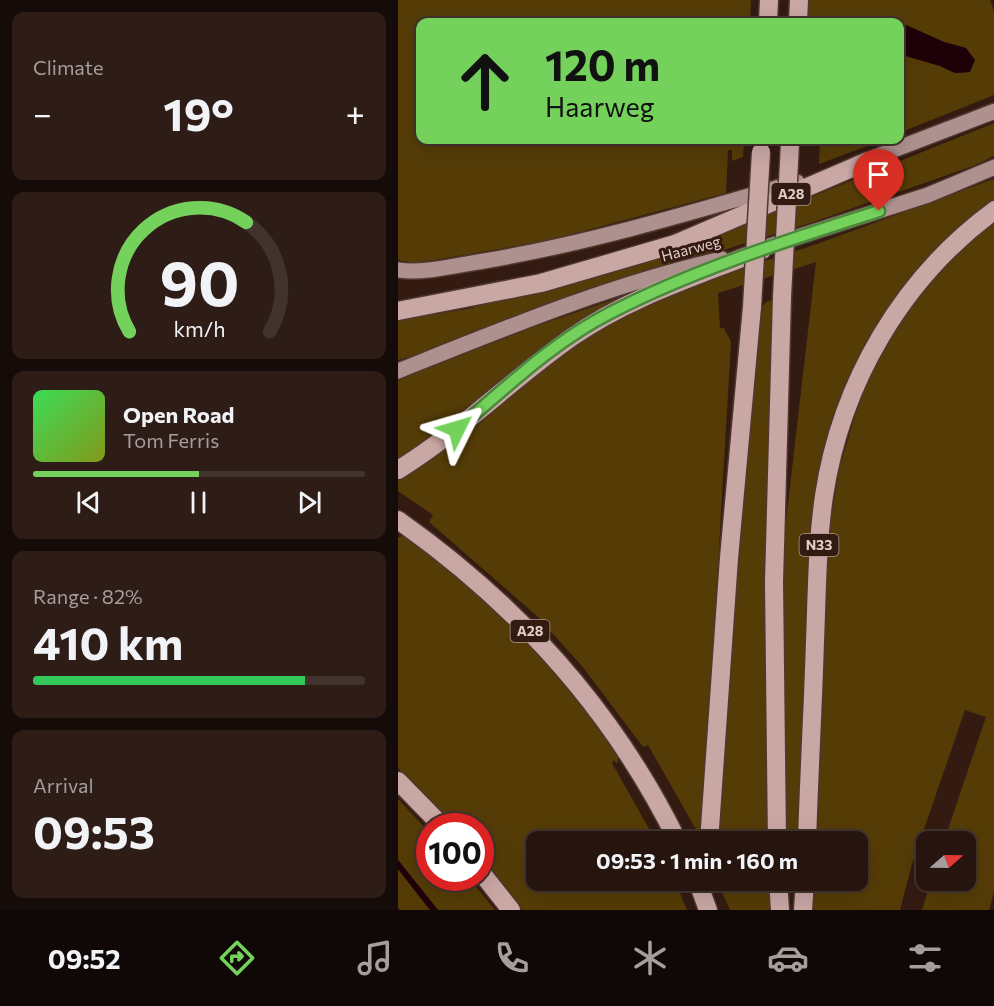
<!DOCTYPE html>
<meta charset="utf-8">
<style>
:root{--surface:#26140e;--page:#2e1d17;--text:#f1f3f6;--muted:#a49e9e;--line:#42332e;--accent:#74d25c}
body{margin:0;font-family:Commissioner,sans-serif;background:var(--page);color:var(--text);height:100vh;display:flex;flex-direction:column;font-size:22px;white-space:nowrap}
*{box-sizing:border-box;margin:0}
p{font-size:20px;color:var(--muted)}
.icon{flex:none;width:33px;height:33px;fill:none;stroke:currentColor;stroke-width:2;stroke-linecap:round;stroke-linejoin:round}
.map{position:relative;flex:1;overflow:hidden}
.sheet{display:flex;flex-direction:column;gap:12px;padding:12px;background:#150b08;width:398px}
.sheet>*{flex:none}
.banner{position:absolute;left:18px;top:18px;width:488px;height:126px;border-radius:12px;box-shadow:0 6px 24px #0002,0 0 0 2px var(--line);background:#74d25c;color:#111;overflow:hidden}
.needle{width:39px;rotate:70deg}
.buttons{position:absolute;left:518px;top:831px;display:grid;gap:12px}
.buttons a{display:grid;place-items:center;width:60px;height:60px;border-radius:12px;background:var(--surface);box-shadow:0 6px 24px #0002,0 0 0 2px var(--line);font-size:30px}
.speed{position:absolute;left:18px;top:813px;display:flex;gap:12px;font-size:30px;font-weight:700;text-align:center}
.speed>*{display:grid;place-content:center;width:78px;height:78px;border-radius:50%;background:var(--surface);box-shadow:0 6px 24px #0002,0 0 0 2px var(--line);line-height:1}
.speed .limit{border:9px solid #d22;background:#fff;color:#111}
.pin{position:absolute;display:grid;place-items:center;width:51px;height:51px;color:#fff;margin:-62px -26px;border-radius:50% 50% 50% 0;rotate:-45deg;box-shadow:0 0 6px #0007}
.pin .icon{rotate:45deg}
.me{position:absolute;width:66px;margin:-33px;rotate:50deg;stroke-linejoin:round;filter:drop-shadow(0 0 4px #0008)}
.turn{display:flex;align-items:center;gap:21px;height:126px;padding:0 30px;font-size:27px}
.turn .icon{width:78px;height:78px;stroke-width:2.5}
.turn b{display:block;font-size:42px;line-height:51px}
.big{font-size:45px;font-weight:700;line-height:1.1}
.sheet .widget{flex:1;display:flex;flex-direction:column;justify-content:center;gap:9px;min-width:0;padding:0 21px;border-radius:12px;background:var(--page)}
.sheet .dial{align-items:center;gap:0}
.dial svg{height:156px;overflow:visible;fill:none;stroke:var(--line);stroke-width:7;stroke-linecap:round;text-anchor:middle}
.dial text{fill:var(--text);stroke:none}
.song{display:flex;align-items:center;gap:18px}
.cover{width:72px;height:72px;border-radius:9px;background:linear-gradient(135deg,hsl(130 70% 55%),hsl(70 70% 35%))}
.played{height:6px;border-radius:3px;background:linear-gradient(90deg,var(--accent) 50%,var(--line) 50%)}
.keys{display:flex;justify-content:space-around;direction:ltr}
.heat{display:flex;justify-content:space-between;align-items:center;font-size:33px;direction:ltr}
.charge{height:9px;border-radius:4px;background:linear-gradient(90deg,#34c759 82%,var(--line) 0)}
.trip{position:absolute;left:128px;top:831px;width:342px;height:60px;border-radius:12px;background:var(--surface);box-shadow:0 6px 24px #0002,0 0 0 2px var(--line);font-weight:700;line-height:60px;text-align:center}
.tab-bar{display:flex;height:96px;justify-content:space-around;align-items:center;background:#0f0806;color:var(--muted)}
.tab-bar .icon{width:42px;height:42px}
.tab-bar .selected{color:var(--accent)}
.tab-bar b{font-size:27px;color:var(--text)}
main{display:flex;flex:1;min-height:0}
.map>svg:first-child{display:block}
.green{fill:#553c07}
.water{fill:#1e0009}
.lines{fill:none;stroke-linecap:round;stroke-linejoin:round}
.primary-casing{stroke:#4f382f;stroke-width:18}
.highway-casing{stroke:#4f382f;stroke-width:21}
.primary{stroke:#ae918f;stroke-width:15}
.highway{stroke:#c9a7a5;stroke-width:18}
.highway-bridge-casing{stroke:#4f382f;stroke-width:21;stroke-linecap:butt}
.highway-bridge{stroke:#c9a7a5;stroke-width:18}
.route-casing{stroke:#4b883c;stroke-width:15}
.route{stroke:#74d25c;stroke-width:10}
.labels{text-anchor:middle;stroke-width:6;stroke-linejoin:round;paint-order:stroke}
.shield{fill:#331b12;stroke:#ab9891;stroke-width:1.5}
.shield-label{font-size:14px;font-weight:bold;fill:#dfcec8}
.street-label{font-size:15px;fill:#dfcec8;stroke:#331b12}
</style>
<main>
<section class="sheet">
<div class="widget"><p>Climate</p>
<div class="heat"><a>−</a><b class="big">19°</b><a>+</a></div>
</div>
<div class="widget dial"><svg viewBox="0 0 100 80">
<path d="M14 69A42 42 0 1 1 86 69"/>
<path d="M14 69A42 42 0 0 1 74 13" stroke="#74d25c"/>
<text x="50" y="56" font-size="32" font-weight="700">90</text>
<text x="50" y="72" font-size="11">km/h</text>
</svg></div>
<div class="widget">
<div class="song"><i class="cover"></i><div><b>Open Road</b><p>Tom Ferris</p></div></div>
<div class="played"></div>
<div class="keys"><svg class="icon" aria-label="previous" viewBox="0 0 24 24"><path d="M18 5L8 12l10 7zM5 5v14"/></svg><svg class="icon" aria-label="pause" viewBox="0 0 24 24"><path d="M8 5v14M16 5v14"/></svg><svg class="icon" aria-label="next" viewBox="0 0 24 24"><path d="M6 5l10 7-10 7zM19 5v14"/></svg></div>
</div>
<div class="widget"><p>Range · 82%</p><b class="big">410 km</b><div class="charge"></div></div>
<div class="widget"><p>Arrival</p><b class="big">09:53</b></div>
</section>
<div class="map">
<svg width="597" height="910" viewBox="0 0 597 910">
<rect width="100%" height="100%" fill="#331b12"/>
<g class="green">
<path d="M0,0H353L352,22H22V140H346L345,157L334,161V150H330L328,193L148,241L18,263L0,260Z"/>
<path d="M408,0H592L596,11V95L501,133V54L542,66L557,73L572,72L576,59L568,48L546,42L508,25L501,31V22H407Z"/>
<path d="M596,123V156L575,166L418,221L154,304L32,351L0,360V320L75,308V305L326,232Z"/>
<path d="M422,140H485L421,164Z"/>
<path d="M596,179V200L521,271L431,441L402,841H389L383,564L418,262L320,293L322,328H326L333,342L304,840L250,745L245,747L239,739L184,666L139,616L31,522L35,515L0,491V477L125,382L216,318L294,285L419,244Z"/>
<path d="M596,220V892L591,910H524L533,881L567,880V842L546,841L588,717L567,710L514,864L502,910H412L413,881L459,880V842L415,841L429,546L441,470L457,416L476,364L518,299L566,246Z"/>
<path d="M220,298L140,351L41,434L0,459V380L130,329Z"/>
<path d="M377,299L372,841L320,842L329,682L363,308L368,302Z"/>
<path d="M6,535C90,597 161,669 221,755L219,764L216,760L214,763L258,841L138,842V880L277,881L289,910H125L83,856L82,826H57L0,768V538Z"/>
<path d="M0,799L31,832L32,878H71L97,910H40L0,860Z"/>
<path d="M0,869L32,910H2L0,907Z"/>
<path d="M319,881H373L374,910H332Z"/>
</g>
<g class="water">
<path d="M508,25L546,42L568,48L577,60L572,72L557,73L542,66L501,54V31Z"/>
<path d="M0,860L40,910H32L0,869Z"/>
</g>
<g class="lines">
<g class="primary-casing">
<g id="primary">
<path d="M459,164L597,111"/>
<path d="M353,252L530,195L597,167"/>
<path d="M0,270C27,274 58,265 86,261C192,243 295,212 399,182"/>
<path d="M0,371C105,329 213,284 324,259"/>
</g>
</g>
<g class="highway-casing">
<g id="highway">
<path d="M370,22L371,0"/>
<path d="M400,22L401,0"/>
<path d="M0,311L143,283L277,244L470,161"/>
<path d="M0,470C63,431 114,379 174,337C231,297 300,276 364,250"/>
<path d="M0,520C119,604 216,711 280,842"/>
<path d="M0,781L44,826"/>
<path d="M311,842L331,558L354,307"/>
<path d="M379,842L376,582L384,297"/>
<path d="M409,842C411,775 415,708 417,641C419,593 419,544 426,496C443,383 504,278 597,210"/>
<path d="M82,871L113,910"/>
<path d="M299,880L310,910"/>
<path d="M380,880L382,910"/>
<path d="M405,910L407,880"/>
</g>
</g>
<use href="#primary" class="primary"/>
<use href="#highway" class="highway"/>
<g class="highway-bridge-casing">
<g id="highway-bridge">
<path d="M384,297L392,143"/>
<path d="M354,307L363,152"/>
</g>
</g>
<use href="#highway-bridge" class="highway-bridge"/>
</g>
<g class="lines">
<g class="route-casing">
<path id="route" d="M59,429C108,388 155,342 212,313C297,269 391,240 481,211"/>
</g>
<use href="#route" class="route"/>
</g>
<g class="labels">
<g class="shield">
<rect x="373.5" y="183" width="39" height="22" rx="4.5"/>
<rect x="401.5" y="534" width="39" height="22" rx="4.5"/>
<rect x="112.5" y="620" width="39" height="22" rx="4.5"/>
</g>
<g class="shield-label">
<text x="393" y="199">A28</text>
<text x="421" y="550">N33</text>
<text x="132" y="636">A28</text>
</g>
<g class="street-label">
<text transform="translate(293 249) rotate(-15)" y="5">Haarweg</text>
</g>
</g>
</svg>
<div class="buttons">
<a><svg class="needle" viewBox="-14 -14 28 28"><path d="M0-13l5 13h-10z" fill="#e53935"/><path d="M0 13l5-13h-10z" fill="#a49e9e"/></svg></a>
</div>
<div class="speed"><div class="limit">100</div></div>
<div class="pin" style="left:481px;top:211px;background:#d93025"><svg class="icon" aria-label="arrive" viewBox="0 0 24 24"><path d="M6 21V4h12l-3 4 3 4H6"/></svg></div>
<svg class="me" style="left:59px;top:429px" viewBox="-20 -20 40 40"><path d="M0-17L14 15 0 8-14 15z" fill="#74d25c" stroke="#fff" stroke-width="4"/></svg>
<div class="trip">09:53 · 1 min · 160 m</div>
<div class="banner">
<div class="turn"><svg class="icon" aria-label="ahead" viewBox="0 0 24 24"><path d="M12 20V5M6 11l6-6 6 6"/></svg><div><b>120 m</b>Haarweg</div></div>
</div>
</div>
</main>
<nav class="tab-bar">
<b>09:52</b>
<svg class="icon selected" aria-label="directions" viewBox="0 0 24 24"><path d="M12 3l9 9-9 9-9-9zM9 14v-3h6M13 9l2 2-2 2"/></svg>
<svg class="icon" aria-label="music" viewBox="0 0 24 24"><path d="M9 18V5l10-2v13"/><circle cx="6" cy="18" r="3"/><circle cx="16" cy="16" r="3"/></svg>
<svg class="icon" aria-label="phone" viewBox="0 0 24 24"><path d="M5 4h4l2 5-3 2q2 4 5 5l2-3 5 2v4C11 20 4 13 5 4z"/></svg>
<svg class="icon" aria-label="climate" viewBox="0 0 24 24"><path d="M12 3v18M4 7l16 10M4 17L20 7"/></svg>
<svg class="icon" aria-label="car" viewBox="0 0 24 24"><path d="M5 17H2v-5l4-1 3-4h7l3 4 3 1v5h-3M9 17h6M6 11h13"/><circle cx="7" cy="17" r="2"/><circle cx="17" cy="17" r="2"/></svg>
<svg class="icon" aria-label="filters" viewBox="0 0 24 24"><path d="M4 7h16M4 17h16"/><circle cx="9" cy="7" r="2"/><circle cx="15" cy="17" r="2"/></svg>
</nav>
